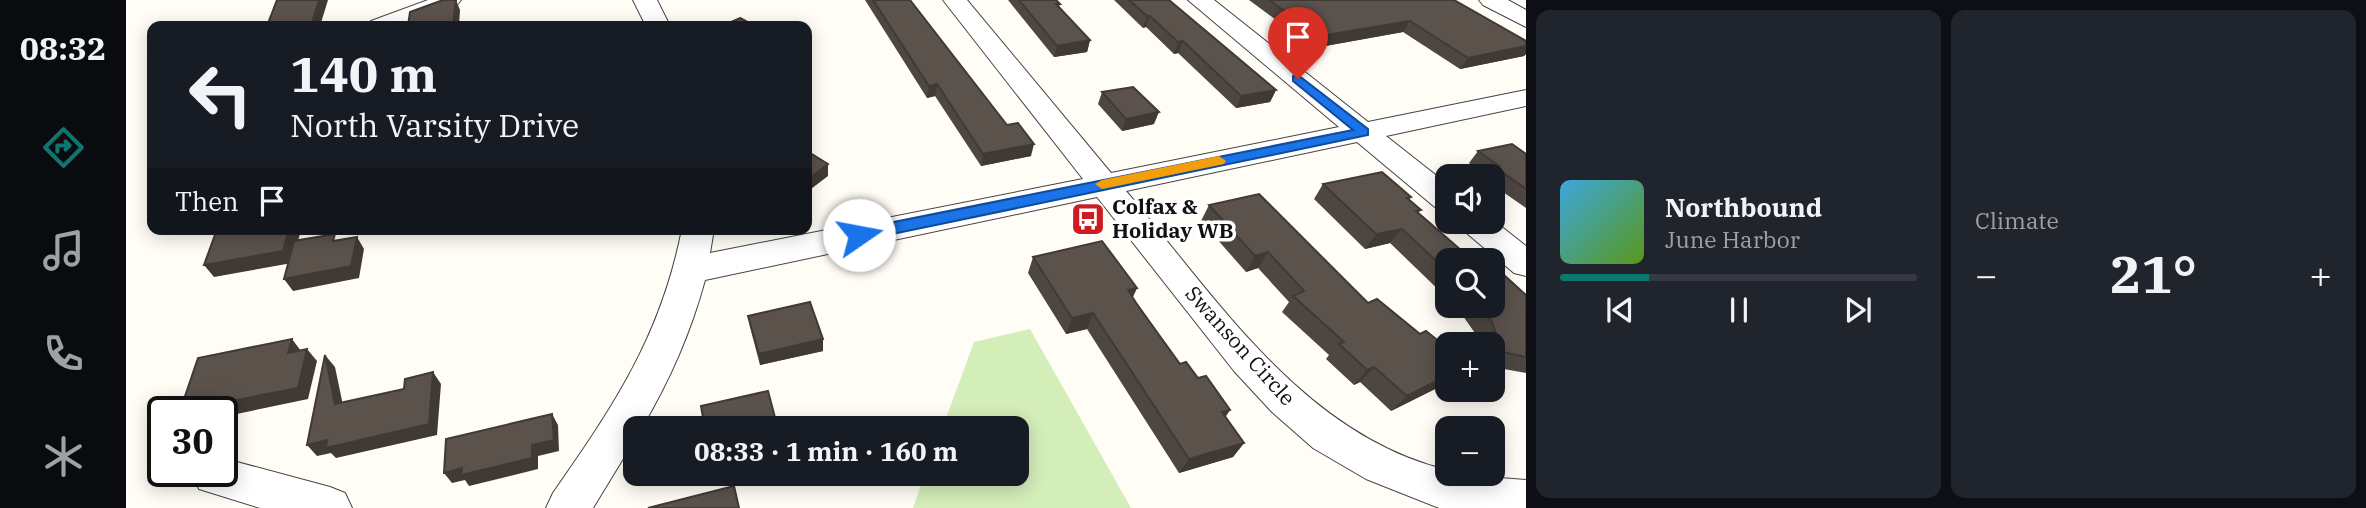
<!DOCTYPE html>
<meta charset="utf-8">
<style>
:root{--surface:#171b24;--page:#20242c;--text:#f1f3f6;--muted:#9ea1a6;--line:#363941;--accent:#0f766e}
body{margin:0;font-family:"IBM Plex Serif",serif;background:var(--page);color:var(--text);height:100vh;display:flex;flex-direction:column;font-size:26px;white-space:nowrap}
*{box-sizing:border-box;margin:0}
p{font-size:23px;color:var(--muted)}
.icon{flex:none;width:38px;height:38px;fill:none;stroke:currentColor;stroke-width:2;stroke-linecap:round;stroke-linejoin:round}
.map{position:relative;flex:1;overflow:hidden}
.drawer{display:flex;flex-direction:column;gap:10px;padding:10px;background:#0d0f14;width:840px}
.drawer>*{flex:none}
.top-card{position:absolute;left:21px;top:21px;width:665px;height:214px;border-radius:14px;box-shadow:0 4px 18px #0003;background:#171b24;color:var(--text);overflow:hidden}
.fabs{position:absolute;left:1309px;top:164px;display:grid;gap:14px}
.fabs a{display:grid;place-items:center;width:70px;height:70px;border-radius:14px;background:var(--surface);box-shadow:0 4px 18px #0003;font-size:35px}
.speed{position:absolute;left:21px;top:396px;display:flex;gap:14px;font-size:35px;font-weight:700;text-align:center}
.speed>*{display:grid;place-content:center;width:91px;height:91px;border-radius:50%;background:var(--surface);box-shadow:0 4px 18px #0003;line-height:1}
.speed .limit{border:4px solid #111;border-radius:10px;background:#fff;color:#111}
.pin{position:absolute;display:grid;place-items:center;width:60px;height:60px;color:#fff;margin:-72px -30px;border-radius:50% 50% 50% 0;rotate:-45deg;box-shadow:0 0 7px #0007}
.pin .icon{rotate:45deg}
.me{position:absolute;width:77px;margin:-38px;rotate:78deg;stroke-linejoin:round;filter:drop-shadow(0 0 5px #0008)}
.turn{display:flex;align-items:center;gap:24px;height:147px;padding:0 28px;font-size:32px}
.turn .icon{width:91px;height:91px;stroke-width:2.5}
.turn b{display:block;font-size:49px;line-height:60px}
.then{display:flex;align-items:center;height:66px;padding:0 28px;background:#0003;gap:14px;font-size:26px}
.big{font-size:52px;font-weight:700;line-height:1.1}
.drawer .widget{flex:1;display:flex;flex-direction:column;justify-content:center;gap:10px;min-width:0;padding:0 24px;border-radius:14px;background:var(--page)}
.song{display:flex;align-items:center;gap:21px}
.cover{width:84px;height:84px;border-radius:10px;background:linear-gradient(135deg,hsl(200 70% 55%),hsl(90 70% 35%))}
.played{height:7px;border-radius:4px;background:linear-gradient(90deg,var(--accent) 25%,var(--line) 25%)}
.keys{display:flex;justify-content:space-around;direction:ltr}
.heat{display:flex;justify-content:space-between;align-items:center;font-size:38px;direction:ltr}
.drawer .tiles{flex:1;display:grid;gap:10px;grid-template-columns:repeat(2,1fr)}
.trip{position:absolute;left:497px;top:416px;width:406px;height:70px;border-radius:14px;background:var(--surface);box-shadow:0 4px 18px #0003;font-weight:700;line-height:70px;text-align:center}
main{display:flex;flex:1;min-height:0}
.menu{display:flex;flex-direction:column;width:126px;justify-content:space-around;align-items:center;background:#090b0e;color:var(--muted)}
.menu .icon{width:49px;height:49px}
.menu .on{color:var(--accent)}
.menu b{font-size:32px;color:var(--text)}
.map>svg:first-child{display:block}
.green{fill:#d4eeba}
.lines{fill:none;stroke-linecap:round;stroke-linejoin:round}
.minor-casing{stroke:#444;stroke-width:2}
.minor{fill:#fff;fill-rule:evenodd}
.wall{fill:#4e4741}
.shaded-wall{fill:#403935}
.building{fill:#5b524c;stroke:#403935;stroke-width:2}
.route{fill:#1a73e8;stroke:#114b97;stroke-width:2}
.slow{fill:#f59e0b}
.labels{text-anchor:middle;stroke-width:7;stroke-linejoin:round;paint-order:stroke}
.poi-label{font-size:21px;font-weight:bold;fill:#111;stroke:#fff;text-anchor:start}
.street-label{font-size:21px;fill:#111;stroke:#fff}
</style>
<main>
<nav class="menu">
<b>08:32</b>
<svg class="icon on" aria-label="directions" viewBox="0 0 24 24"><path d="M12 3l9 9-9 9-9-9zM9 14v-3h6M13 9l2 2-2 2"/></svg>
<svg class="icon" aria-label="music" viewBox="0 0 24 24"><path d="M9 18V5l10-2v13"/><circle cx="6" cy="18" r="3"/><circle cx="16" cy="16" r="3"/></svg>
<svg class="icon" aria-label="phone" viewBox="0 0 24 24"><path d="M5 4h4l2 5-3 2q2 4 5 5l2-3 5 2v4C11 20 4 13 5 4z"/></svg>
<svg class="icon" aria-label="climate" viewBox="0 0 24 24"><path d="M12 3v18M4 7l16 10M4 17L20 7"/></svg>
</nav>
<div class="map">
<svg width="1400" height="508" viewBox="0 0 1400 508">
<rect width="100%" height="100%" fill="#fffdf5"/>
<path class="green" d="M904,329L1005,508H787L799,474H891V429H816L848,342Z"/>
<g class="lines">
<g class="minor-casing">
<g id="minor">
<path d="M302,0H335L331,5L275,26H242L245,21Z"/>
<path d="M507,0H531L544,26H520Z"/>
<path d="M817,0H841L985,173L1213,127L1062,0H1088L1242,122L1400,90V106L1260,136L1321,184V211L1310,208L1231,142L1000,191C1090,297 1177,435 1321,470V474L1400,480V508H1313L1240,479L1187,448L1146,412L1108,371L971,197L579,280C565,332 543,382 515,429H509V439L467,508H420L427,493C488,406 535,336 556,229H588L584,253L957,179Z"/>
<path d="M1353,0H1382L1400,10V27L1357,5Z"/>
<path d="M1367,220L1400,246V276L1388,273L1337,230L1332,222H1367Z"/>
<path d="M96,458L204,487L219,493L226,508H134L73,489L67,475L69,471H96Z"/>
</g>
</g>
<use href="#minor" class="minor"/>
</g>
<g class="wall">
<path d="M739,0H784L905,156L855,166L809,96L801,98Z"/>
<path d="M882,0H930L934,4L933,7L964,40L961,52L928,57Z"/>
<path d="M988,0H1043L1150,90L1144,102L1110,108L1052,53L1048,54L1020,27L1017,28Z"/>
<path d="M1123,0H1328L1400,41V54L1398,56L1334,69L1277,32L1188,48Z"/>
<path d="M976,92L1028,124L996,131L972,104Z"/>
<path d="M1352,151L1400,154V208L1367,185V177H1361L1343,163Z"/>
<path d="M1197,184L1285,197L1283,200L1295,210L1292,213L1321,261V298L1264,243L1239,249L1188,199Z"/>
<path d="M1083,205L1242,303L1294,334L1321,348V383L1265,411L1234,382L1228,385L1200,359L1203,355L1156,312L1163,302L1132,268L1120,272L1075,221Z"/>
<path d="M907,257L1011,288L1007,297L1054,364L1072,378L1104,410L1099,417L1118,443L1107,457L1053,473L961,329L940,334L902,273Z"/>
<path d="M1400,295V373L1367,367V345H1354L1351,336L1330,306H1367Z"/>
<path d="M622,316L697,339V351L634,365L624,327Z"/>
</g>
<g class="shaded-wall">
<path d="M193,0H202L194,26H185Z"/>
<path d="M330,0L334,10L333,26H322Z"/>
<path d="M1021,16H1024L1020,27L1017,28Z"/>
<path d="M1284,21L1277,32L1188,48L1194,36Z"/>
<path d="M964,40L961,52L928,57L931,46Z"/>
<path d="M1057,41L1052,53L1048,54L1052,42Z"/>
<path d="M1400,46V54L1398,56L1334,69L1342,58Z"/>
<path d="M811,84L809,96L801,98L803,86Z"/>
<path d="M1150,90L1144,102L1110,108L1115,96Z"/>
<path d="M1033,112L1028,124L996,131L1000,119Z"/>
<path d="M908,144L905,156L855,166L857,154Z"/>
<path d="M702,164V176L681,192V180Z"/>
<path d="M163,229H174L175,230L166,263L88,277L78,265Z"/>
<path d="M1276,229L1264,243L1239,249L1250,234Z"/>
<path d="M231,237L238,249L233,278L167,291L158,279Z"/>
<path d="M1142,252L1132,268L1120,272L1129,256Z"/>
<path d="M1011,288L1003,304L1002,290Z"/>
<path d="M967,313L961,329L940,334L946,318Z"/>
<path d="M166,339L175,351L162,353Z"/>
<path d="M697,339V351L634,365L633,354Z"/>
<path d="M181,349L191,361L182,399L96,417V411H58Z"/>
<path d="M199,355L209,367L219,415L209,404Z"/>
<path d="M1248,367L1234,382L1228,385L1241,370Z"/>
<path d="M307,372L315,384L311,435L210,458L205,453L191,456L181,445Z"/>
<path d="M1321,376V383L1265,411L1281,396Z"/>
<path d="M1104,410L1094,425L1096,412Z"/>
<path d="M426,414L432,425L433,451L412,456V469L343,486L339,480L326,483L318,473L336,468L406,445Z"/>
<path d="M1118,443L1107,457L1053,473L1063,459Z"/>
</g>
<g class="building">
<path d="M151,0H193L185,26H141Z"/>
<path d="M317,0H330L327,25L282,26L284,12Z"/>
<path d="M747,0H784L881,125L892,123L908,144L857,154L811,84L803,86Z"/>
<path d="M893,0H930L934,4H930L964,40L931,46Z"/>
<path d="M1003,0H1043L1150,90L1115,96L1057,41L1052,42L1024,16H1021Z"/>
<path d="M1143,0H1328L1400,41V46L1342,58L1284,21L1194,36Z"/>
<path d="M614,18L629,26H596Z"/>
<path d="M1007,87L1033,112L1000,119L976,92Z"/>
<path d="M1386,144L1400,154V189L1369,167L1373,166L1352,151Z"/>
<path d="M681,151L702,164L681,180Z"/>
<path d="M1256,172L1285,197L1281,198L1295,210L1290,211L1336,251L1348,249L1362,261H1321V271L1276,229L1250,234L1197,184Z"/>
<path d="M1133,194L1242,303L1251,299L1294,334L1300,331L1321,348V376L1281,396L1248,367L1241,370L1213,344L1218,342L1167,296L1178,291L1142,252L1129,256L1083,205Z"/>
<path d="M104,229H163L157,251L78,265L90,232Z"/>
<path d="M209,234L207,241L231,237L225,266L158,279L168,241Z"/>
<path d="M976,241L1011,288L1002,290L1010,303L1054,364L1060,362L1072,378L1080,376L1104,410L1096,412L1118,443L1063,459L967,313L946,318L907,257Z"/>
<path d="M1367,265L1400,295V357L1376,352L1366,322L1354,306H1367Z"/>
<path d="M684,302L697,339L633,354L622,316Z"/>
<path d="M166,339L162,353L181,349L172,388L54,411L72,358Z"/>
<path d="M199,355L209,404L278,389L279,379L307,372L303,424L200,448L201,440L181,445Z"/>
<path d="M642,391L652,429H579L575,406Z"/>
<path d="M426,414L428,440L406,445V458L335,475L336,468L318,473L320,439Z"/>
<path d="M608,486L613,508H522Z"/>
</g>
<path class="route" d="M1172,75L1242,129V135L733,241L726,235L733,229L1227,130L1167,81V76Z"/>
<path class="slow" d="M1093,156L1100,161L1098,164L976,189L969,184L976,180Z"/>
<defs>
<g id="bus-square" transform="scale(1.75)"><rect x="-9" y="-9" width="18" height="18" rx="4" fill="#ce1c22" stroke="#fff"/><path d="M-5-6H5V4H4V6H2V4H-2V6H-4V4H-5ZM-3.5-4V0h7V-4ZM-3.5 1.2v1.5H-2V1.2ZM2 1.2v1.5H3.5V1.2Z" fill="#fff"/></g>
</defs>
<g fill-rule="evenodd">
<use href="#bus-square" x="962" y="219"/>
</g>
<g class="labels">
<g class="poi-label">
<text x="986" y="214">Colfax &amp;<tspan x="986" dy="24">Holiday WB</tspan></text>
</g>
<g class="street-label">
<text transform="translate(1114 346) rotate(48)" y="7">Swanson Circle</text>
</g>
</g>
</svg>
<div class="fabs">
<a><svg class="icon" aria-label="sound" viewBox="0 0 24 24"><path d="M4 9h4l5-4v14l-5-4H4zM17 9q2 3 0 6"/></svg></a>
<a><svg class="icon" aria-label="search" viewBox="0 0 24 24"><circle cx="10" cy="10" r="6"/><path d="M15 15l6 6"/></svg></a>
<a>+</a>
<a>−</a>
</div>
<div class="speed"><div class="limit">30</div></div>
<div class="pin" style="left:1172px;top:79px;background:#d93025"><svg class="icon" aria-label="arrive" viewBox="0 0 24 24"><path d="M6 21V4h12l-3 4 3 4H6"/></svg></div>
<svg class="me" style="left:733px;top:235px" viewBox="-20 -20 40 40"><circle r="19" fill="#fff"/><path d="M0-13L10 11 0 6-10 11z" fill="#1a73e8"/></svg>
<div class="trip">08:33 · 1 min · 160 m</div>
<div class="top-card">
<div class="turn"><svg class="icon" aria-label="left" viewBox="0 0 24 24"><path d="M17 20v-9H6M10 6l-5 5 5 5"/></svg><div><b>140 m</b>North Varsity Drive</div></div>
<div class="then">Then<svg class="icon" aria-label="arrive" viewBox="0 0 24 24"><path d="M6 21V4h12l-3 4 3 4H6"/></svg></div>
</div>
</div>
<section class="drawer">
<div class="tiles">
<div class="widget">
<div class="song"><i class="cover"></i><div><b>Northbound</b><p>June Harbor</p></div></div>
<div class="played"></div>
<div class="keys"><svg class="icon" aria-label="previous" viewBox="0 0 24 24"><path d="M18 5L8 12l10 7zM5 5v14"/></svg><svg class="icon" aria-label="pause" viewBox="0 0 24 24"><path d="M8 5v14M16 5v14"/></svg><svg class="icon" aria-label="next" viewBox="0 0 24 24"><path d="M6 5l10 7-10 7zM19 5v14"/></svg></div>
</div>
<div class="widget"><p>Climate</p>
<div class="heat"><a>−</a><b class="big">21°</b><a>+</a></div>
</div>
</div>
</section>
</main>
